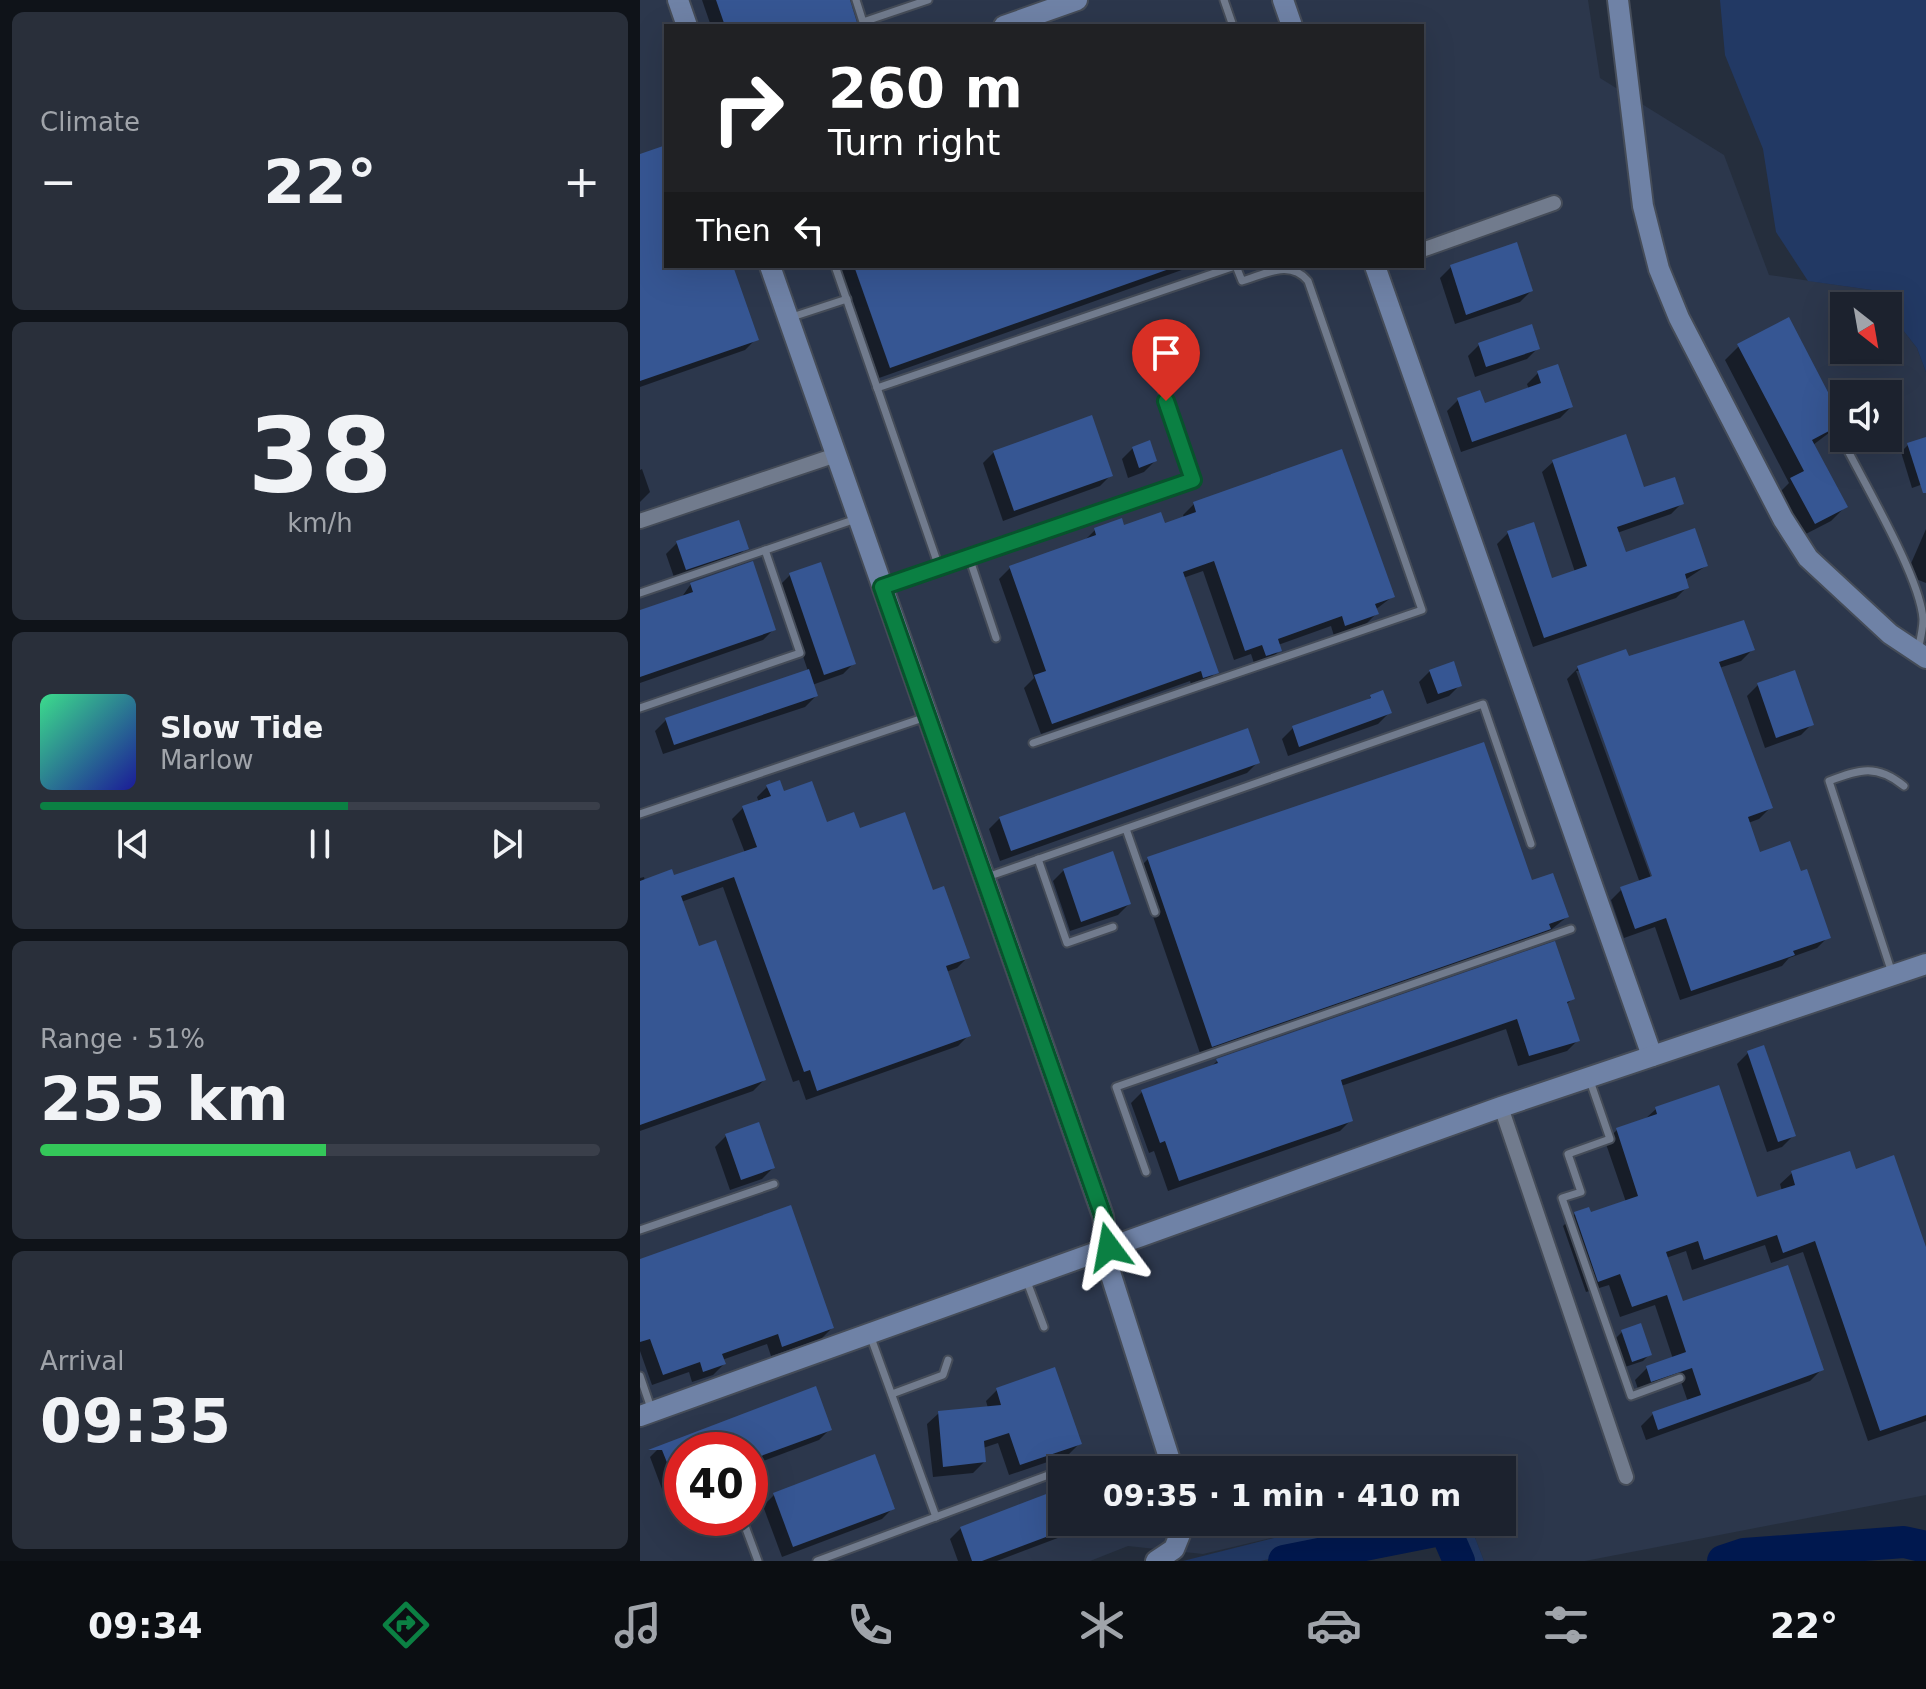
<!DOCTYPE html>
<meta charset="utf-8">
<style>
:root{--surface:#1c222e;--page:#292f3a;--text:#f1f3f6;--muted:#a0a4aa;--line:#3a3f4a;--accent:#0b8043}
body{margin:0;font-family:"DejaVu Sans",sans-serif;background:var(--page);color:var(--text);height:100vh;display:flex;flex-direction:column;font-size:30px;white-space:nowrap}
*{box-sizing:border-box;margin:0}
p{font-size:26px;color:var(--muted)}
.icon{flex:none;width:44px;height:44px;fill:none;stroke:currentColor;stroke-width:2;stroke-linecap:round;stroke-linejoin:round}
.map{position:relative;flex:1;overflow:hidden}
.side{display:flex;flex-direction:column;gap:12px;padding:12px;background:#0f1319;width:640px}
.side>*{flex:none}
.banner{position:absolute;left:24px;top:24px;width:760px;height:244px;border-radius:0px;box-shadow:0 8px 32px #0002,0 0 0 2px var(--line);background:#202124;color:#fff;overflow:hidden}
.needle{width:52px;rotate:149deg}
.fabs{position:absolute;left:1190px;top:292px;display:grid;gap:16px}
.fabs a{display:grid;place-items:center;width:72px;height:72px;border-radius:0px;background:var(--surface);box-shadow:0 8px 32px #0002,0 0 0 2px var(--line);font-size:40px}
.speed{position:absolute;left:24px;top:1432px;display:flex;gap:16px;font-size:40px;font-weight:700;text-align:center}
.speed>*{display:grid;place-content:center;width:104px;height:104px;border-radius:50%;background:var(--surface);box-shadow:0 8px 32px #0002,0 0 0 2px var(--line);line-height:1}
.speed .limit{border:12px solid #d22;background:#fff;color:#111}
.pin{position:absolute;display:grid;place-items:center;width:68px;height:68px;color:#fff;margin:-82px -34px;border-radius:50% 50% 50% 0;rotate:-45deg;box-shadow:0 0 8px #0007}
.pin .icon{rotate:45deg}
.me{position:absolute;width:88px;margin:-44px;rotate:347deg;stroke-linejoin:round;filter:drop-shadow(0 0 6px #0008)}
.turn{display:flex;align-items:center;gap:28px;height:168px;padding:0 32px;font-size:36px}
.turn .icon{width:104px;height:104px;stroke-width:2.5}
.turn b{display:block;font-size:56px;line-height:68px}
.then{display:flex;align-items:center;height:76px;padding:0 32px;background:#0003;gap:16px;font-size:30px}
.big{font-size:60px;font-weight:700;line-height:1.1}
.side .widget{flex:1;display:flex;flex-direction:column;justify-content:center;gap:12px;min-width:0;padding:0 28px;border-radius:12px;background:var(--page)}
.side .dial{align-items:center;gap:0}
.dial b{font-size:104px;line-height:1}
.song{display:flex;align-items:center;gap:24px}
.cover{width:96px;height:96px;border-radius:12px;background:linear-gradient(135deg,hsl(150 70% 55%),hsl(240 70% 35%))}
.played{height:8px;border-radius:4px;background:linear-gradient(90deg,var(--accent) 55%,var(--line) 55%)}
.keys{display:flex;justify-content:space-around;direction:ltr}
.heat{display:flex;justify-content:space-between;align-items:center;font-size:44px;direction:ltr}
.charge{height:12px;border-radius:6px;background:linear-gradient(90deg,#34c759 51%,var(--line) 0)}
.trip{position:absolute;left:408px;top:1456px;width:468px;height:80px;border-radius:0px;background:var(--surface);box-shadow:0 8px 32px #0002,0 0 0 2px var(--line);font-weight:700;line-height:80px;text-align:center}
.dock{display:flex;height:128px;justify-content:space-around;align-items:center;background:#0b0e12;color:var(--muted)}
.dock .icon{width:56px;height:56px}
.dock .current{color:var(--accent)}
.dock b{font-size:36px;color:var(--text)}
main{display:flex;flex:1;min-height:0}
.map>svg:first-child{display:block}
.built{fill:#2c374c;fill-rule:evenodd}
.green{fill:#223964}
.shadow{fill:#0007;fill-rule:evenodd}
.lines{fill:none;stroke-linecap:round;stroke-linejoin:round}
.river{stroke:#00184f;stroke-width:32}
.building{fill:#365693}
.lane-casing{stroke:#454c58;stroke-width:11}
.street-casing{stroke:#454c58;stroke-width:18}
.secondary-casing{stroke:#454c58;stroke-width:24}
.lane{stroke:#717b8d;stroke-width:7}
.street{stroke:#717b8d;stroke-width:14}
.secondary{stroke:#6f82a6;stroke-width:20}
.route-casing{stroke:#07532c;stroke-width:20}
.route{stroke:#0b8043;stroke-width:14}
</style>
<main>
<section class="side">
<div class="widget"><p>Climate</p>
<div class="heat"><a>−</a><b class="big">22°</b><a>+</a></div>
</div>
<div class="widget dial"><b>38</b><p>km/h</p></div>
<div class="widget">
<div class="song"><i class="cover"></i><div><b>Slow Tide</b><p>Marlow</p></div></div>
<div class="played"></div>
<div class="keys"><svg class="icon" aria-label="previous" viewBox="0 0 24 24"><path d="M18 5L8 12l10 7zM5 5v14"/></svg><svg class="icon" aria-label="pause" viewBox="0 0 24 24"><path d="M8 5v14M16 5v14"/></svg><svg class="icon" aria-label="next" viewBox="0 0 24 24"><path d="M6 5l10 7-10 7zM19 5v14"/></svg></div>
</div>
<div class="widget"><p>Range · 51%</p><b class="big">255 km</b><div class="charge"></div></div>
<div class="widget"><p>Arrival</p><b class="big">09:35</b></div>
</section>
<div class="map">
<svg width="1286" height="1561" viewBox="0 0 1286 1561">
<rect width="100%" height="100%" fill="#252e3d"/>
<path class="built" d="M0,0H948L960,78L1084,155L1129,275L1232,290L1244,306H1204V350H1248V311L1277,348L1286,372V1495L945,1561H844L829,1522H862V1470H422V1522H698L563,1554L488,1546L450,1561H0ZM26,26H782V266H26ZM1204,394H1248V438H1204ZM42,1450H110V1518H42Z"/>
<g class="green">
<path d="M1080,0H1286V372L1277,348L1248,311V306L1232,290L1168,281L1136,232L1123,149L1085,55Z"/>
<path d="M698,1522H802L620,1561H543Z"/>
<path d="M809,1522H829L844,1561H827Z"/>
</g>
<g class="shadow">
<path d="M62,0H208L216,26H71Z"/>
<path d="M26,147V266H91L116,339L105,350L0,387V156Z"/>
<path d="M875,245L891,291L880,302L815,324L800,278L811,267Z"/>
<path d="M200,266H553L239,378Z"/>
<path d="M839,345L898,348L887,359L835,377L828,356Z"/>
<path d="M1099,346L1202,423L1173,445L1205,507L1191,521L1160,537L1138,494L1149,483L1085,360Z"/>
<path d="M898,373L931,407L920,418L821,452L807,411L818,400L844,406L889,390L887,384Z"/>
<path d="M1286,439V483L1272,488L1261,452L1268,445Z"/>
<path d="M493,448L515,461L504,472L488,478L482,459Z"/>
<path d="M354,452L471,475L460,486L363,521L343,463Z"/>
<path d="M701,452L752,597L735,610L736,614L725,625L694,636L691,626L638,645L640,650L629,661L615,666L611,654L594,660L563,571L543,578L576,672L565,683L552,688L550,681L401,734L384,688L394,678L359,579L370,568L444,541L455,530L524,526L544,518L543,515L554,504Z"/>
<path d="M913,462L1042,503L1031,514L977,533L985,555L1066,566L1045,580L1047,587L1036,598L893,647L857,544L868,533L911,581L935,572L902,472Z"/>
<path d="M2,469L10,492L0,502V470Z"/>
<path d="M1286,529V583L1266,575Z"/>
<path d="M37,543L106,548L95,559L35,580L26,554Z"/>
<path d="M180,565L214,663L203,674L172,685L176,696L165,707L23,754L15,731L26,720L168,671L139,586L150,575Z"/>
<path d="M51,584L134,629L123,640L0,683V612L41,598Z"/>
<path d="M1112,650L1101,661L1079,668L1130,808L1119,819L1108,823L1118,854L1188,937L1177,948L1149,958L1142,966L1040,1000L1015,927L984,938L971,900L982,889L1000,883L927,679L938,668L988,659ZM936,671H941L1017,885L1014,886Z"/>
<path d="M790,671L820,685L809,696L787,704L779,682Z"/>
<path d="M1118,685L1172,724L1161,735L1125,748L1107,696Z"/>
<path d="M731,697L749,713L738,724L648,756L642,739L653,728L724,703Z"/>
<path d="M618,762L607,773L360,861L349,829L360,818Z"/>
<path d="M128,786L186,825L219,831L292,892L328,957L317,968L306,972L329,1035L318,1046L166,1100L159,1080L153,1082L83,887L41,902L58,949L124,1080L113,1091L0,1131V878L4,877L5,881L32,878L105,853L92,819L103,808L119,803L117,797Z"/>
<path d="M508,859L891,883L927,917L898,940L561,1056L497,870Z"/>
<path d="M424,870L489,904L478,915L430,931L413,881Z"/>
<path d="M933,998L926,1005L938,1040L927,1051L878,1066L866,1029L701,1086L711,1120L700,1131L528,1191L514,1151L509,1153L491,1103L502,1092L570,1068L577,1061Z"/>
<path d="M1108,1053L1153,1136L1142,1147L1127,1152L1097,1064Z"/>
<path d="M1016,1109L1116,1200L1142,1191L1140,1184L1152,1173L1215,1171L1286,1253V1421L1228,1441L1163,1252L1131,1263L1125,1245L1052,1270L1046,1251L1026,1258L1042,1303L1182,1369L1170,1381L1006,1440L1001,1426L1013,1414L1048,1402L1040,1379L999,1392L995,1380L1007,1368L1033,1359L1015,1305L980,1317L969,1285L946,1292L923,1226L935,1214L950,1215L986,1202L965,1141L977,1130L1004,1120Z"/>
<path d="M118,1125L133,1168L122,1179L90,1190L75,1147L86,1136Z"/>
<path d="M0,1261L192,1328L181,1339L131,1356L127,1344L82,1360L84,1364L73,1375L52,1382L49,1372L12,1385L0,1351Z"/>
<path d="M982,1332L1010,1354L1003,1361L985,1367L975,1339Z"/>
<path d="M357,1390L439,1444L428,1455L369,1475L358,1443L343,1448L344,1462L333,1473L293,1477L287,1424L299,1413L348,1408L346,1401Z"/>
<path d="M190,1429L179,1440L110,1466V1450H42V1491L25,1497L10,1457L21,1446Z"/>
<path d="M422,1491V1522L434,1525L423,1536L357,1561H318L310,1539L321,1528Z"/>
<path d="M134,1495L253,1508L242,1519L142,1557L123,1506Z"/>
</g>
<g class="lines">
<g class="river">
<path d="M644,1561L805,1529L819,1561"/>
<path d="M1083,1561L1104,1554L1264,1542L1286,1547"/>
</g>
</g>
<g class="building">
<path d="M76,0H210L218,26H85Z"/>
<path d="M26,145V266H93L119,340L0,381V154Z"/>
<path d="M877,242L893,291L826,315L810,265Z"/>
<path d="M214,266H531L532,268L250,368Z"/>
<path d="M1149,317L1204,423L1172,440L1208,507L1175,524L1150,478L1164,471L1097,344Z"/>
<path d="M892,324L900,349L846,367L838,343Z"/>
<path d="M918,364L933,407L832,442L817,398L840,390L845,403L901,383L897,371Z"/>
<path d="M452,415L473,476L374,511L353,451Z"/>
<path d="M986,434L1004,487L1035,477L1044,504L977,527L986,552L1055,528L1068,566L1045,574L1049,588L904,638L867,531L894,522L912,578L947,566L912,460Z"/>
<path d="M1286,437V493H1283L1267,443Z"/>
<path d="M510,440L517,461L499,468L492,447Z"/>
<path d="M702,449L755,597L735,604L739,614L705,626L702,616L638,639L642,651L626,656L622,645L605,651L574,561L543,572L579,673L563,678L561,671L412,724L394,675L406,671L369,566L456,535L454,528L482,518L484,525L521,512L525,523L556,512L553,502Z"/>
<path d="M99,520L109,549L46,570L36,541Z"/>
<path d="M113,561L136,630L0,677V610L53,592L50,583Z"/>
<path d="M181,562L216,664L184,675L149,573Z"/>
<path d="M1104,620L1115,650L1079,662L1133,808L1108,817L1120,852L1150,841L1161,871L1167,869L1191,938L1153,951L1155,955L1051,991L1026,918L995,929L980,887L1012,876L937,666L986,649L989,656Z"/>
<path d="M814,661L822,686L798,694L789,670Z"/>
<path d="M169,669L178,696L34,745L25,718Z"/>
<path d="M1155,670L1174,725L1136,738L1117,683Z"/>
<path d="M743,690L752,713L659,747L652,726L731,698L730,695Z"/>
<path d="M608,728L620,763L371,851L359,817Z"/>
<path d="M844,742L892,880L913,873L929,917L909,924L911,929L572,1047L507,857Z"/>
<path d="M140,780L144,791L172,781L187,822L214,812L220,828L265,812L293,890L304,886L330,958L306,966L331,1036L177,1091L170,1070L164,1072L94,877L41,896L59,946L76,940L126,1080L0,1125V881L32,869L34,875L117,847L102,806L131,796L126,785Z"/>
<path d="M473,851L491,904L441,922L423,869Z"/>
<path d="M915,941L935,999L927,1002L940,1041L889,1056L877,1019L701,1080L713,1121L539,1181L525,1141L520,1143L501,1090L578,1063L576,1059Z"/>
<path d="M1124,1045L1156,1136L1138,1142L1107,1051Z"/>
<path d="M1079,1085L1117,1197L1155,1185L1151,1171L1210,1151L1216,1169L1254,1155L1286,1247V1415L1240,1431L1175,1241L1143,1253L1137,1235L1064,1260L1058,1241L1026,1252L1043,1301L1148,1265L1184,1370L1018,1430L1012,1412L1061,1395L1052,1368L1011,1382L1006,1366L1046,1352L1027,1295L992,1307L980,1274L958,1282L934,1212L949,1207L951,1212L998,1196L976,1128L1017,1114L1015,1107Z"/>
<path d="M119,1122L135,1168L101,1180L85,1134Z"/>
<path d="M151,1205L194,1328L142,1347L138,1334L82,1354L86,1364L63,1372L60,1362L23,1375L10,1339L0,1342V1259Z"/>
<path d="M1001,1323L1012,1355L992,1362L981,1330Z"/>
<path d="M415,1367L442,1444L380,1465L369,1433L344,1441L346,1462L303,1467L298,1411L361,1405L356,1388Z"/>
<path d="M176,1386L192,1430L110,1460V1450H42V1500L22,1450H8Z"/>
<path d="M235,1454L255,1509L153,1547L133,1493Z"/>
<path d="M422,1488V1531L342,1561H332L320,1527Z"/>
</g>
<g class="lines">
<g class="lane-casing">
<g id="lane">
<path d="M216,0L223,22L288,0"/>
<path d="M584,0L593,26"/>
<path d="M195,266L299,567"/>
<path d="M152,317L207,299"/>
<path d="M237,388L595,266"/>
<path d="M1201,437C1222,480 1280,576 1283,619C1283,629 1280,641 1278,650"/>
<path d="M329,557L356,638"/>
<path d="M245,586L553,480L519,381"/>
<path d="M0,593L216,519"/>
<path d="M0,708L160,653L125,550"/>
<path d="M393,743L782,610L668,281C650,259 626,274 602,281L596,266"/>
<path d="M0,814L286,717"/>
<path d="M486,829L515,912"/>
<path d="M398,859L427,943L473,927"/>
<path d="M347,877L843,704L891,844"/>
<path d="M1252,973L1189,781C1220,769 1237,764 1264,786"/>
<path d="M949,1078L970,1139L928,1154L941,1192L922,1198L991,1396L1040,1378"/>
<path d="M506,1172L476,1087L931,929"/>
<path d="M0,1230L134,1184"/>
<path d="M386,1279L404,1327"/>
<path d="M230,1335L296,1517"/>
<path d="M0,1376L11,1408"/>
<path d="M252,1394L303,1375L308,1360"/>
<path d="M102,1518L118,1561"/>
<path d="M177,1561L449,1460L453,1470"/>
</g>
</g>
<g class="street-casing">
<g id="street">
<path d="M782,250L914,203"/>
<path d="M0,521L196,455"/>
<path d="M861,1107L986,1477"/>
</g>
</g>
<g class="secondary-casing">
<g id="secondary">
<path d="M38,0L47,26"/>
<path d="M643,0L652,26"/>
<path d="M978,0L1003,206L1019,269L1039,318L1143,519L1168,558L1250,634L1286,658"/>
<path d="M364,26L437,0"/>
<path d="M130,266L463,1216L470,1272L533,1470"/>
<path d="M735,266L1012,1056"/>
<path d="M0,1416L861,1107L1286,964"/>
<path d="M516,1561L534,1549L545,1522"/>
</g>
</g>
<use href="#lane" class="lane"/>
<use href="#street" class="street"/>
<use href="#secondary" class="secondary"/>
</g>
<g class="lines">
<g class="route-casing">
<path id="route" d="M469,1247L463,1216L242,587L553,480L526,401"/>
</g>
<use href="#route" class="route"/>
</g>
</svg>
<div class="fabs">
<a><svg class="needle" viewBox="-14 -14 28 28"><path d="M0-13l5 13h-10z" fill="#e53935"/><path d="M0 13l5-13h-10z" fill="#a0a4aa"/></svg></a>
<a><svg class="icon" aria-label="sound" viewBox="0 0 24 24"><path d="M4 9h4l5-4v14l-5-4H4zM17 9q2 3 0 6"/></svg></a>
</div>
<div class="speed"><div class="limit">40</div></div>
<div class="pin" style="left:526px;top:401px;background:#d93025"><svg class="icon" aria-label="arrive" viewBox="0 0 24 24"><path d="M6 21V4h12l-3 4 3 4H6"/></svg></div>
<svg class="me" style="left:469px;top:1247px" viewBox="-20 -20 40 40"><path d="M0-17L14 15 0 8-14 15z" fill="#0b8043" stroke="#fff" stroke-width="4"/></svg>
<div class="trip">09:35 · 1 min · 410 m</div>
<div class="banner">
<div class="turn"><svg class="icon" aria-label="right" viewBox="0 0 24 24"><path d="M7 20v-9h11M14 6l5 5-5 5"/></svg><div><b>260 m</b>Turn right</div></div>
<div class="then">Then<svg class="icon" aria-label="left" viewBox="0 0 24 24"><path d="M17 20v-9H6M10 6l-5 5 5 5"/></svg></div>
</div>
</div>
</main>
<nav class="dock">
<b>09:34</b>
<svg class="icon current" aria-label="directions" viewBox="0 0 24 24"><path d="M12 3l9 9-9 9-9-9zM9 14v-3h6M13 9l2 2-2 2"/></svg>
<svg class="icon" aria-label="music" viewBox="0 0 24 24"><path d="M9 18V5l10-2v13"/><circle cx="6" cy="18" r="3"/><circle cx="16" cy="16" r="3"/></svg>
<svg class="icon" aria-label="phone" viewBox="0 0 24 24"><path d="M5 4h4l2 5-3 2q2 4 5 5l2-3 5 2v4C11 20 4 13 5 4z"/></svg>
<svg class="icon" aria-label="climate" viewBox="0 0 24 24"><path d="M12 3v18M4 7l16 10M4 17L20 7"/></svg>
<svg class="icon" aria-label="car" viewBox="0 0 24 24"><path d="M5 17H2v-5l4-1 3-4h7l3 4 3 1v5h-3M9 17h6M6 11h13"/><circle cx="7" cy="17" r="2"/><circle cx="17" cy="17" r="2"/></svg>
<svg class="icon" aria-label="filters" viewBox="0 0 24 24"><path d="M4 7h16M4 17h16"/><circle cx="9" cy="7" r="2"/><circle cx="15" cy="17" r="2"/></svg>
<b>22°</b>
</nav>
